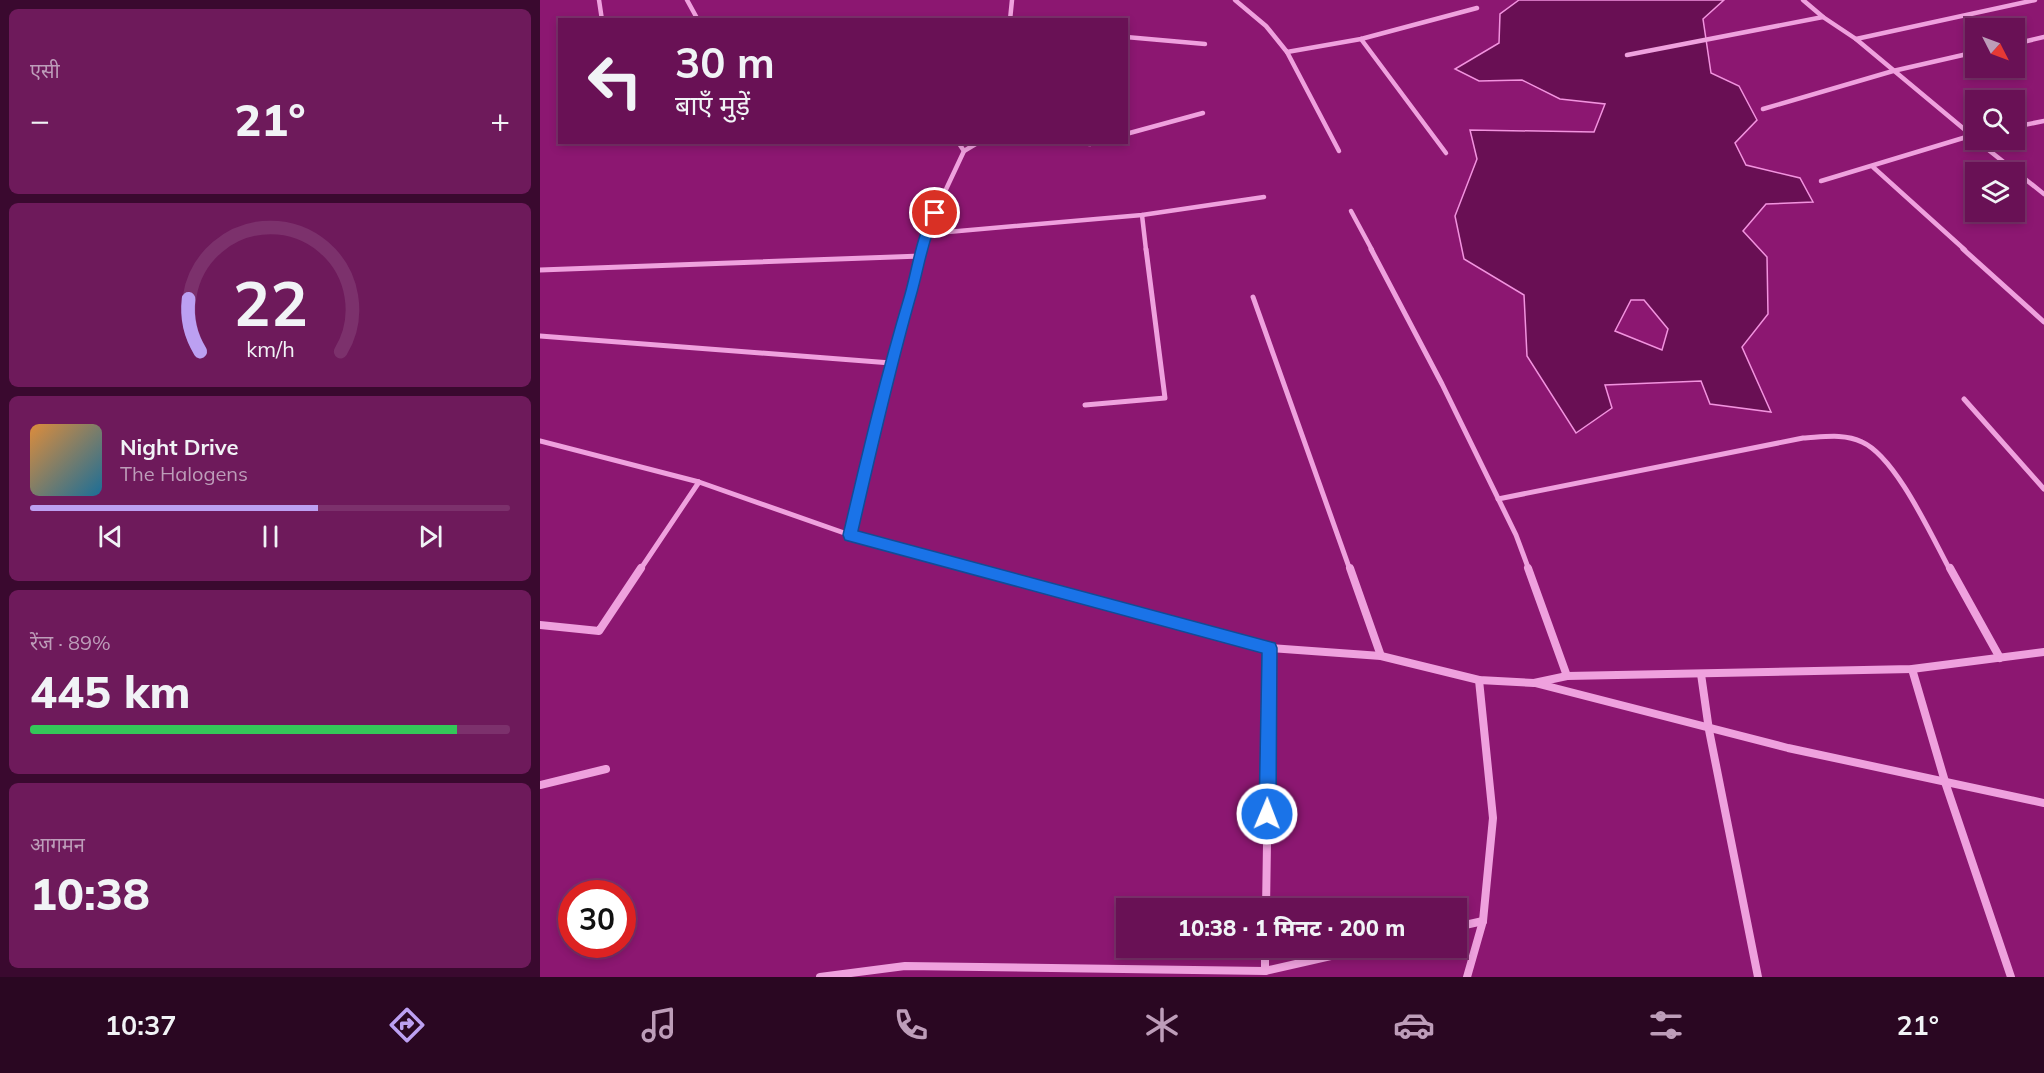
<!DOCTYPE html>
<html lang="hi">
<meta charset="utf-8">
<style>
:root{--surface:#691155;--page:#6e1a5b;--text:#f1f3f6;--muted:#bd9db9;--line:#7c316c;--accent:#bca0f2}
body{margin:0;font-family:Mulish,"Noto Sans Devanagari",sans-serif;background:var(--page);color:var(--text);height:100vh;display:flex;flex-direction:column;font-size:22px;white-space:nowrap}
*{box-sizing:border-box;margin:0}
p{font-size:20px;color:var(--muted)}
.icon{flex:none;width:33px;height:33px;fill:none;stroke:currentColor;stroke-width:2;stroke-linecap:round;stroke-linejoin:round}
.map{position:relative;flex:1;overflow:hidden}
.drawer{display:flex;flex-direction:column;gap:9px;padding:9px;background:#3a092f;width:540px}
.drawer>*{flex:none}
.hud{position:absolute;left:18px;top:18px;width:570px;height:126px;border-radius:0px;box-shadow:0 3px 9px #0003,0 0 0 2px var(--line);background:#691155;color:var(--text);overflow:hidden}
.needle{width:39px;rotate:132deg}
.tools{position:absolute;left:1425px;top:18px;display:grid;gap:12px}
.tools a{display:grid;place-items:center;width:60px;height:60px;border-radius:0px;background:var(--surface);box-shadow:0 3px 9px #0003,0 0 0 2px var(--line);font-size:30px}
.speed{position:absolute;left:18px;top:880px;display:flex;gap:12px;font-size:30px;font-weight:700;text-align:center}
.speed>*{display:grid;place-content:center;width:78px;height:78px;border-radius:50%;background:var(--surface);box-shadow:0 3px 9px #0003,0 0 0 2px var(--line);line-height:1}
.speed .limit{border:9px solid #d22;background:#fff;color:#111}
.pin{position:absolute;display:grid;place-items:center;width:51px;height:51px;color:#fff;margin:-26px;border:3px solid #fff;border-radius:50%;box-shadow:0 2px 6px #0007}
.me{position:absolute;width:66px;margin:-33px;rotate:1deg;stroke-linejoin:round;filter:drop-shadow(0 0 4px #0008)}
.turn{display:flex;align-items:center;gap:21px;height:126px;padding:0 18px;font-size:27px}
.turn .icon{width:78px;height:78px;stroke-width:2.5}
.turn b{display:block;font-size:42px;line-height:51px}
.big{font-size:45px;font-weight:800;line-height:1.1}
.drawer .widget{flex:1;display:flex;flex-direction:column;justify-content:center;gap:9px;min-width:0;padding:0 21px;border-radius:9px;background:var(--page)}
.drawer .dial{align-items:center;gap:0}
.dial svg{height:156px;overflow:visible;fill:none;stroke:var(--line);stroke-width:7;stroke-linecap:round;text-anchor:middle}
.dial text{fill:var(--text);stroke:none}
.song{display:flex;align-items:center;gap:18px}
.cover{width:72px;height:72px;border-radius:9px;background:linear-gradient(135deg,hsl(30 70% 55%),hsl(200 70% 35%))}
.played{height:6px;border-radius:3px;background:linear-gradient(90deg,var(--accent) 60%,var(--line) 60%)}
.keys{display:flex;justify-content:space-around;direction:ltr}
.heat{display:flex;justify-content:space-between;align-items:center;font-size:33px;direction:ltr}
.charge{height:9px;border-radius:4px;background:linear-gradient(90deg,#34c759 89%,var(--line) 0)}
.trip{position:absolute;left:576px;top:898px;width:351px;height:60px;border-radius:0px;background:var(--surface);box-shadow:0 3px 9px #0003,0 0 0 2px var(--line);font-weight:800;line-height:60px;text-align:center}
.menu{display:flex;height:96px;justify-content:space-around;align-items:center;background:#2a0722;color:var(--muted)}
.menu .icon{width:42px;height:42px}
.menu .on{color:var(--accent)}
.menu b{font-size:27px;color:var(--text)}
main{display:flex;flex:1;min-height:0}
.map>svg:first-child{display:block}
.water{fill:#690f54;stroke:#f293df;stroke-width:1.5;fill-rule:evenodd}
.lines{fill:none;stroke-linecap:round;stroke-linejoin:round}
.street-far2{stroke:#efa1de;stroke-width:4.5}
.street-far1{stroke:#efa1de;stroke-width:5}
.street{stroke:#efa1de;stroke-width:8}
.route{fill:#1a73e8;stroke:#114b97;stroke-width:1.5}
</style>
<main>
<section class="drawer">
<div class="widget"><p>एसी</p>
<div class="heat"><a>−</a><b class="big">21°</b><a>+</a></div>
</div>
<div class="widget dial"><svg viewBox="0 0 100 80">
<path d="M14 69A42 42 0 1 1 86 69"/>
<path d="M14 69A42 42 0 0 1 8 42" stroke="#bca0f2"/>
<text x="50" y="56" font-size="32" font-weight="700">22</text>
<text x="50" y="72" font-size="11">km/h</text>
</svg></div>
<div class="widget">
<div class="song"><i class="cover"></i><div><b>Night Drive</b><p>The Halogens</p></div></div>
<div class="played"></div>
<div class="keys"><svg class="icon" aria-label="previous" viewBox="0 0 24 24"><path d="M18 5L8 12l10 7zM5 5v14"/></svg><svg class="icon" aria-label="pause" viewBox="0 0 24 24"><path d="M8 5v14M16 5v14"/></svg><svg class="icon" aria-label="next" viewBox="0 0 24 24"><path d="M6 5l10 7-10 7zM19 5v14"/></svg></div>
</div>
<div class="widget"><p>रेंज · 89%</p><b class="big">445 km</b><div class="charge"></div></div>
<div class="widget"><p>आगमन</p><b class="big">10:38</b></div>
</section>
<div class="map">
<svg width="1504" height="977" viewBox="0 0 1504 977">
<rect width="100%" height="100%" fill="#8c1771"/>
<path class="water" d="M979,0H1184L1163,19L1171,73L1199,86L1217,120L1195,143L1206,165L1260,178L1273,202L1226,204L1203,231L1227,257L1228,314L1202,347L1231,412L1170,404L1161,381L1065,385L1072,408L1036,433L987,356L984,295L924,259L915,216L937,159L930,130L1054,132L1065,104L1020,99L982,80L939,81L915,69L959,43L960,14ZM1091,300H1104L1128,329L1122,350L1075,331Z"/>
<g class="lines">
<g class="street-far2">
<path d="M59,0L62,20"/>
<path d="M147,0L158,20"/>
<path d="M695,0L726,26L747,52L821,39L937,8"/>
<path d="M1263,0L1283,17L1316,39L1436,139"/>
<path d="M470,20L472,0"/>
<path d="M586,37L665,44"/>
<path d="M821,39L906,153"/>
<path d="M1316,39L1495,0"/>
<path d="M1474,44L1504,37"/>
<path d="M747,52L799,151"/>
<path d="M1087,55L1283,17"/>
<path d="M1223,109L1353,71L1436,52"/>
<path d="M1474,127L1504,121"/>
<path d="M586,134L663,113"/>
<path d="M1436,140L1504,194"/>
<path d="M418,142L424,151"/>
<path d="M529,142L550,144L557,142"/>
<path d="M1333,167L1425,250"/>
<path d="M1281,181L1433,135"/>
<path d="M811,211L832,250"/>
<path d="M602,215L606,250"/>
<path d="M385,234L602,215L724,197"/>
<path d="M382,250L385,234L424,151L439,142"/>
</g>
<g class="street-far1">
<path d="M831,249L902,384L976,535L989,570"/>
<path d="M1423,249L1504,322"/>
<path d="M0,270L381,256"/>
<path d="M713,297L810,570"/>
<path d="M0,336L351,363"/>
<path d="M1424,399L1504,489"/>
<path d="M545,405L625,398L606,249"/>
<path d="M0,441L159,482L310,535L439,570"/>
<path d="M958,499L1263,438C1283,437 1304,433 1322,442C1356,457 1392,537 1410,570"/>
<path d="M310,535L351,363L382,249"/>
<path d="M100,570L159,482"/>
</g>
<g class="street">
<path d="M433,568L730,648L841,656L939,680L994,683L1027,676L1372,669L1504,652"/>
<path d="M810,568L841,656"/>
<path d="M988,568L1027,676"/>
<path d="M1410,568L1460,658"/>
<path d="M0,625L59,631L101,568"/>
<path d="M1372,669L1406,785L1471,977"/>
<path d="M1161,674L1169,730L1218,977"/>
<path d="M995,683L1248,748L1504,803"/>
<path d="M0,785L66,769"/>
<path d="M726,909L730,648"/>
<path d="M916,927L943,921"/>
<path d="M725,948V971"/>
<path d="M280,977L365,966L725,971L826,948"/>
<path d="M927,977L943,921L953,818L939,680"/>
</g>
</g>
<path class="route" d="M395,210L400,213C388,239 384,268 376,296C354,374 336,452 318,531L735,643L737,648L736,814L733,820L727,823L721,820L719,814L722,653L305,540L303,535C322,454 341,374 365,294C373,266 376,236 391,211Z"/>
</svg>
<div class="tools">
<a><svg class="needle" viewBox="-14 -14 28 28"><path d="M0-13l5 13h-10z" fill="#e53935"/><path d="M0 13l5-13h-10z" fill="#bd9db9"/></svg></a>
<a><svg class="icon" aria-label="search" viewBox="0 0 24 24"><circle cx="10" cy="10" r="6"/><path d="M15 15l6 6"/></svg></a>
<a><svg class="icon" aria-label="layers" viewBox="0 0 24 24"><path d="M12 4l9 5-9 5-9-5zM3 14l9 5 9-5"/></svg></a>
</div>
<div class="speed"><div class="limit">30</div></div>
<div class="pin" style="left:395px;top:213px;background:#d93025"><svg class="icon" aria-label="arrive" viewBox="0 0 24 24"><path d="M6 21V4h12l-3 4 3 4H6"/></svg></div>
<svg class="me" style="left:727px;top:814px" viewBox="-20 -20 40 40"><circle r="17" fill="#1a73e8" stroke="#fff" stroke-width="3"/><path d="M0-11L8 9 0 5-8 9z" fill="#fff"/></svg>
<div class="trip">10:38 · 1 मिनट · 200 m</div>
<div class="hud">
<div class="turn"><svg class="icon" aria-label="left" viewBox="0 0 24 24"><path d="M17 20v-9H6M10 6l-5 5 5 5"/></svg><div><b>30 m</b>बाएँ मुड़ें</div></div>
</div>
</div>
</main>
<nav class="menu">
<b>10:37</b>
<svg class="icon on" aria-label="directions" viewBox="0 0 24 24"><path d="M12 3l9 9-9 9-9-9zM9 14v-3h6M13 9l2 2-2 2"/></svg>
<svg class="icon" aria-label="music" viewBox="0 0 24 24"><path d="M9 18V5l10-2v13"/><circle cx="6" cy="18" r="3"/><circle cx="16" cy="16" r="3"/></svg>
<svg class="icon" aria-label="phone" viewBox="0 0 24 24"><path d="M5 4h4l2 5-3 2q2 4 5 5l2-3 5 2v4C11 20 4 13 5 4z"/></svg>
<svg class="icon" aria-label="climate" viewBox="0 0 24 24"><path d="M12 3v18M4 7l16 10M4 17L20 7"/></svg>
<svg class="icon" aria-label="car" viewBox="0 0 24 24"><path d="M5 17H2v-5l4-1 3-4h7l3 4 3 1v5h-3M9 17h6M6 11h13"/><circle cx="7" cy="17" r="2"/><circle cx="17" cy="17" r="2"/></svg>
<svg class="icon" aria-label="filters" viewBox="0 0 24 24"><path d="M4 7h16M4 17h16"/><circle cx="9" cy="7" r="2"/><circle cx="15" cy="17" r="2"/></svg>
<b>21°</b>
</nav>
